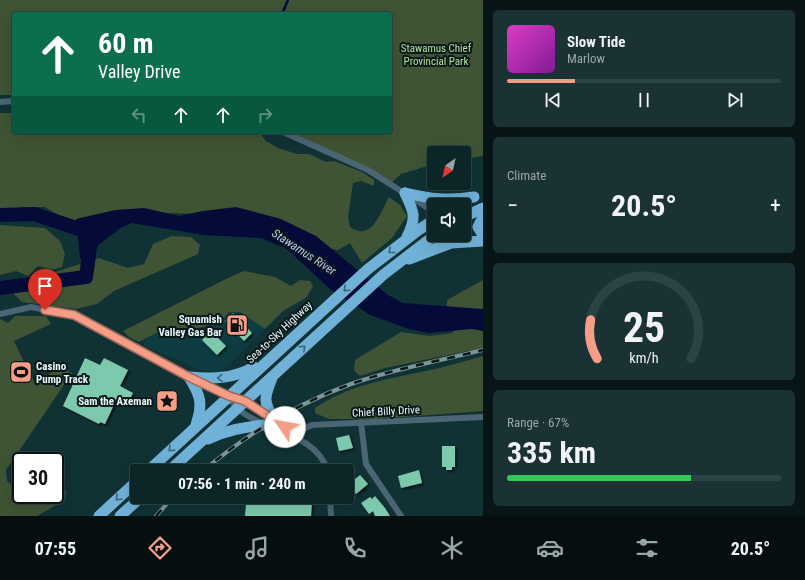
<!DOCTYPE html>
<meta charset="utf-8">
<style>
:root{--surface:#0c2628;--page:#1a3234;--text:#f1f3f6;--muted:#9aa5a8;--line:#2c4345;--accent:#f49e88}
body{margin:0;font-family:"Roboto Condensed",sans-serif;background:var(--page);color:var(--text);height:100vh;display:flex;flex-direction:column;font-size:15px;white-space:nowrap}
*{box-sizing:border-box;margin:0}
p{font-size:13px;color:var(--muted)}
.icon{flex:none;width:22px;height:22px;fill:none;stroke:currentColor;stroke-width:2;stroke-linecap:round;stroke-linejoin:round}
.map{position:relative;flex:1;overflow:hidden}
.panel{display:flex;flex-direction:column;gap:10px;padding:10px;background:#071516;width:322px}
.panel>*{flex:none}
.hud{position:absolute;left:12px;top:12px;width:380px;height:122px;border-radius:4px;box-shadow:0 4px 16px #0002,0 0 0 1px var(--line);background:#0b6e4f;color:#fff;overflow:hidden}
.needle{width:26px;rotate:214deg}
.controls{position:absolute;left:427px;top:146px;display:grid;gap:8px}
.controls a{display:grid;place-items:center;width:44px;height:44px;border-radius:4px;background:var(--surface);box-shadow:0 4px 16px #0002,0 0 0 1px var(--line);font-size:20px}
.speed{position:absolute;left:12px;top:452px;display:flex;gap:8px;font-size:20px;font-weight:700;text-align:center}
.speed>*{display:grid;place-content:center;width:52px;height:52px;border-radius:50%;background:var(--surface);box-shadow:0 4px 16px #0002,0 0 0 1px var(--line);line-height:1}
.speed .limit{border:2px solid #111;border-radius:6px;background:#fff;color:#111}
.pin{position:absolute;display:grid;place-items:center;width:34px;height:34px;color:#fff;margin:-41px -17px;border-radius:50% 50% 50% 0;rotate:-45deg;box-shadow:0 0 4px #0007}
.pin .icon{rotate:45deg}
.me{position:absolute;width:44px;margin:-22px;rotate:303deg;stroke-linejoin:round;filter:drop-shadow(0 0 3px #0008)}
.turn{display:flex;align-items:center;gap:14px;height:84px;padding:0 20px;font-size:18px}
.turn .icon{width:52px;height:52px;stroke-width:2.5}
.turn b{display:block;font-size:28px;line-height:34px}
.lanes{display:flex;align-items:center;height:38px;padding:0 20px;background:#0003;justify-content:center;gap:20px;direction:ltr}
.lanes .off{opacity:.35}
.big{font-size:30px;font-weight:700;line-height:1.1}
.panel .card{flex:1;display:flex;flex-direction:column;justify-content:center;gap:6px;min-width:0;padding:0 14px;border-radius:6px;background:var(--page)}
.panel .dial{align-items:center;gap:0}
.dial svg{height:104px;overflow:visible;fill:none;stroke:var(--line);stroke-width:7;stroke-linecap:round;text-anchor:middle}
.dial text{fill:var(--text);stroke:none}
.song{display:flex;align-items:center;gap:12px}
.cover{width:48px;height:48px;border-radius:6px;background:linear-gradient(135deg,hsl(310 70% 55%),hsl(290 70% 35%))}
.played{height:4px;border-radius:2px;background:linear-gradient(90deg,var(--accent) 25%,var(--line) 25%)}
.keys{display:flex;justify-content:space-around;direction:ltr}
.heat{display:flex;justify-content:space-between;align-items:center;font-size:22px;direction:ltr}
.charge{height:6px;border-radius:3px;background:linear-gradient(90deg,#34c759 67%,var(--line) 0)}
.trip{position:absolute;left:130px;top:464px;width:224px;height:40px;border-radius:4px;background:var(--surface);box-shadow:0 4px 16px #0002,0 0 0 1px var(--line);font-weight:700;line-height:40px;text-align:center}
.dock{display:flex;height:64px;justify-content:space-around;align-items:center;background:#050f10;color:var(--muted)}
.dock .icon{width:28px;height:28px}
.dock .on{color:var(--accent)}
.dock b{font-size:18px;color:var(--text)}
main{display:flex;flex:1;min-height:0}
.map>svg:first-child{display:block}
.built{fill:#0d3d40}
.green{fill:#3f5434}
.water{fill:#050b39}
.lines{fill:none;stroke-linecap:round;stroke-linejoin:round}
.stream{stroke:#050b39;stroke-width:2.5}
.river{stroke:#050b39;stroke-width:14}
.building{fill:#7cc9ad;filter:url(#shadow)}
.street{stroke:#4b6574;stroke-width:6}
.highway{stroke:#70b1d8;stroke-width:11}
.rail-casing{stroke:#7c9698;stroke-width:4}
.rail{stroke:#091719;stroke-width:2.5;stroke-dasharray:8;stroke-linecap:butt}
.oneway{stroke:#3c6478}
.route-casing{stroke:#9f6758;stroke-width:10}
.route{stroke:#f49e88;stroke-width:7}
.labels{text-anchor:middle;stroke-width:4;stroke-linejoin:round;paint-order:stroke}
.park-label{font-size:11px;fill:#b0e496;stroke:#091719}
.poi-label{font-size:11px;font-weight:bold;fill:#e7f9fb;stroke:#091719;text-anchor:end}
.street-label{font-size:11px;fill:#e7f9fb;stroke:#091719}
.water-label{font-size:12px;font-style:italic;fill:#b4c6f5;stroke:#091719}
</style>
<main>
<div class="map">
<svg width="483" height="516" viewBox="0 0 483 516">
<defs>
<filter id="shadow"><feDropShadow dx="2" dy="2" stdDeviation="1" flood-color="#0009"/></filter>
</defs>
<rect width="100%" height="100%" fill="#103235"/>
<path class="built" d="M229,312H240L265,329L220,373L200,370L143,345L148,338L162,330L181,332L225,317Z"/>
<g class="green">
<path d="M0,0H483V156L464,159V153H434V164L401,174L391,183L280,132H390V14H14V95H0Z"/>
<path d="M0,113H14V132H259L266,141L278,148L297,154H309L326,162L334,161L362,172L374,180V186L361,181L353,183L348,217L350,227C372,242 380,213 389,197L400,205L407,216L392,238L362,263L350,243L338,250L327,248L206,214L135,212L81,222L60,216L45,207H23L0,212Z"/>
<path d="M0,225L45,228L60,241L65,254L62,267L51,270L38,266L28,276L16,271L0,275Z"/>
<path d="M172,236L191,237L200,245L198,254L114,291L97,304L76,309L22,302L13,293L21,285L37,283L55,272L99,258L128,268L144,264L153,244Z"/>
<path d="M244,271L275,277L291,286L300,280L310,281L313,286L307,297L283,311L265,329L240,312H229L225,317L211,325L181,332L162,330L139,342L129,337L123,331L230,277Z"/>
<path d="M483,280V313L447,308V300Z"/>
<path d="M15,316H46L51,324L14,341L36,386C49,376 55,362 72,373L6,470L7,481L13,486L21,488V495H55V482L66,491L65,500L37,516H0V319L8,323Z"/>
<path d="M461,325L483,328V348L385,368L360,376L354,370L355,360L401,332L430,336L452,333Z"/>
<path d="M483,356V411L377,419H329L315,413V408C349,385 387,379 426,371C445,367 464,361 483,356Z"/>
</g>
<path class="water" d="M236,207L281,219L316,236L388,295L403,303L483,309V331L472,329L428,333L409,329L370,315L330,289L287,249L261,238L204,235L132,223L122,227L80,259L76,219L115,210L144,208L179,216L203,211Z"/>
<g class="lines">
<path class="stream" d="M282,14L288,0"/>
<g class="river">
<path d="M0,215L34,214L82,230L95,229"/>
<path d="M0,288L86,277L92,232"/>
</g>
</g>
<g class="building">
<path d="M233,313L252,333L244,341L225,321Z"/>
<path d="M211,331L226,346L217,355L202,340Z"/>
<path d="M85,358L100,365L104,358L128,370L120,386L133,393L129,401L118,396L105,424L100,422L99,424L63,406Z"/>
<path d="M349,435L353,448L339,451L336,438Z"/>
<path d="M442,446H455V467H452V470H446V467H442Z"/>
<path d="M419,470L422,483L401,488L398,476Z"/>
<path d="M360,475L368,484L356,494L349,484Z"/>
<path d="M375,496L385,508L390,516H375L373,511L369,514L361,503L370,497L372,499Z"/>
<path d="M271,497H308L307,502H312L311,516H245L246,504L266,505V499L270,500Z"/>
</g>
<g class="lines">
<g class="street">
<path d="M0,102L14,101"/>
<path d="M283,132L368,170L434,212"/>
<path d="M0,314L31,307L74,315L229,396C232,400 234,406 238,409C267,433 315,432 328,471"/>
<path d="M229,396C251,402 277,417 291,435"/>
<path d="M361,422L366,464L401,516"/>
<path d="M291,435L312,425L483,417"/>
<path d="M330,497L331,516"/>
</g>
<g class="highway">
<path d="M405,193C432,199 447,201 474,197"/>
<path d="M405,193C414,212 417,217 407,237"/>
<path d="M464,217L483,208"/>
<path d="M483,217L478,227L483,235"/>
<path d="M409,259L451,243L483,241"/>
<path d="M189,377C213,379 233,379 254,367"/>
<path d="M189,377C201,396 203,404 196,425"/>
<path d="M272,378C264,398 263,401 274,420"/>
<path d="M208,439C227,430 244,427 265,425"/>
<path d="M148,471L368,269L420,229L434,220"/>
<path d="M169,471L383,275L435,235"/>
<path d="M99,516L137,481"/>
<path d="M120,516L141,497"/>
</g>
<g class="rail-casing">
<g id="rail">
<path d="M203,471C247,434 296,404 351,384C393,369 439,361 483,350"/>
<path d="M156,516L173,497"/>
</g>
</g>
<use href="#rail" class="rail"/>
</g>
<defs><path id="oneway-chevron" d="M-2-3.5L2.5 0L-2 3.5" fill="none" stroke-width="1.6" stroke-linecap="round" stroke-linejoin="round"/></defs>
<g class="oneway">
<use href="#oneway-chevron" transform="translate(391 251) rotate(141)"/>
<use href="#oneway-chevron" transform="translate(346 289) rotate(138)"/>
<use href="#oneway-chevron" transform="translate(303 348) rotate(-42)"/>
<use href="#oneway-chevron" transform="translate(220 378) rotate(176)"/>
<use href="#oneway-chevron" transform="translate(171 449) rotate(137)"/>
<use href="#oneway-chevron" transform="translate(118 498) rotate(137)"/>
</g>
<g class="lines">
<g class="route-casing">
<path id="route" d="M45,310L74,315L189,377L229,396L245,401L285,427"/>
</g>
<use href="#route" class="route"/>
</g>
<defs>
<g id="fuel-square" transform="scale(1.15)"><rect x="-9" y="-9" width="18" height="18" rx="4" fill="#f49e88" stroke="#091719"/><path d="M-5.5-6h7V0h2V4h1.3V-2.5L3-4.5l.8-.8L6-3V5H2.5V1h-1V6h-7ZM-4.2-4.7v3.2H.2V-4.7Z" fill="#111"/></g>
<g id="stadium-square" transform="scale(1.15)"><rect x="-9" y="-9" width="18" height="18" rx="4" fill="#f49e88" stroke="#091719"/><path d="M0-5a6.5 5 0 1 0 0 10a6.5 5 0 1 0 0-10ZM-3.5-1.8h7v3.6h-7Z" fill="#111"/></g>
<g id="sight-square" transform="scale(1.15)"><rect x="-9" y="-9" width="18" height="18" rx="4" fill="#f49e88" stroke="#091719"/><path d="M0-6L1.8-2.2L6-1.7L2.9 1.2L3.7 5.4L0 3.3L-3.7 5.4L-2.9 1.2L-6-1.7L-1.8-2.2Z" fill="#111"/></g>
</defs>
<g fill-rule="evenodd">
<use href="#fuel-square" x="237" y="325"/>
<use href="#stadium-square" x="21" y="372"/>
<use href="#sight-square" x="167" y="401"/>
</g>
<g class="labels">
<g class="park-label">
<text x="436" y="52">Stawamus Chief<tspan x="436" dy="13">Provincial Park</tspan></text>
</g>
<g class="poi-label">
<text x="222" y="323">Squamish<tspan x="222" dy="13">Valley Gas Bar</tspan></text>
<text x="36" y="370" text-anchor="start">Casino<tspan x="36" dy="13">Pump Track</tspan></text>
<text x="152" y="405">Sam the Axeman</text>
</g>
<g class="street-label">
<text transform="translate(279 332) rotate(-43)" y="4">Sea-to-Sky Highway</text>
<text transform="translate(386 411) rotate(-3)" y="4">Chief Billy Drive</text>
</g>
<g class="water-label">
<text transform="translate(304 252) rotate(33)" y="4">Stawamus River</text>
</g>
</g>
</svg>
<div class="controls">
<a><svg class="needle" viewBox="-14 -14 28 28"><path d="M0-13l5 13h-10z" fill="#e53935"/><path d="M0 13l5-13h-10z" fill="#9aa5a8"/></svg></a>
<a><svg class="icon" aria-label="sound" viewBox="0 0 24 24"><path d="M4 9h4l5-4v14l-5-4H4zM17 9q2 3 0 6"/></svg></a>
</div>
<div class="speed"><div class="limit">30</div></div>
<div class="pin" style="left:45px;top:310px;background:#d93025"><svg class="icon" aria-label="arrive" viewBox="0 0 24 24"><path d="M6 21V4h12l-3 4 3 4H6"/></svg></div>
<svg class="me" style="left:285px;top:427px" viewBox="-20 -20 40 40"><circle r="19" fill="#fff"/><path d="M0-13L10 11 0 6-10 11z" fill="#f49e88"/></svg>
<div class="trip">07:56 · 1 min · 240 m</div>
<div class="hud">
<div class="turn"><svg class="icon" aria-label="ahead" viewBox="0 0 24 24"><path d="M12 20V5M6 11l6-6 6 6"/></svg><div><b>60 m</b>Valley Drive</div></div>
<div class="lanes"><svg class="icon off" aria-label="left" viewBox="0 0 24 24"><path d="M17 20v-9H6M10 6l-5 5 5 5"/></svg><svg class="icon" aria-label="ahead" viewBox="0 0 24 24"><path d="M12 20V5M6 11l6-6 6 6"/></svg><svg class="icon" aria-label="ahead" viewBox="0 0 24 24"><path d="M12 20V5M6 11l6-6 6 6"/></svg><svg class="icon off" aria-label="right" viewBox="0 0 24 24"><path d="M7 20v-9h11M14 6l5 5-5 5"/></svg></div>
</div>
</div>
<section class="panel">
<div class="card">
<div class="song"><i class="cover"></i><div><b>Slow Tide</b><p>Marlow</p></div></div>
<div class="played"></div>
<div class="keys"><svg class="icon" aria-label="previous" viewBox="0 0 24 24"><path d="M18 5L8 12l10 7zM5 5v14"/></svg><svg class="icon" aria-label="pause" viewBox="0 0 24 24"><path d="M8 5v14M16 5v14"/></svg><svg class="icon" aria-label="next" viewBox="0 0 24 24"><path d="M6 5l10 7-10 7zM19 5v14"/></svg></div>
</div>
<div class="card"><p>Climate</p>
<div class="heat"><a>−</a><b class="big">20.5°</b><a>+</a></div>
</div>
<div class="card dial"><svg viewBox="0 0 100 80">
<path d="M14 69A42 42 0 1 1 86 69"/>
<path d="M14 69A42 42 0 0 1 9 39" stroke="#f49e88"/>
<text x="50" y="56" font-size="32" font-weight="700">25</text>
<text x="50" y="72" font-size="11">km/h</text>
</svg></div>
<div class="card"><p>Range · 67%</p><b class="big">335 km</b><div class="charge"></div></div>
</section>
</main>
<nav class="dock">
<b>07:55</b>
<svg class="icon on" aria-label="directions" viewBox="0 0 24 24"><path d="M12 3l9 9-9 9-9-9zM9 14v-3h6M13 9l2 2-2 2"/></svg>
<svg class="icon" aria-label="music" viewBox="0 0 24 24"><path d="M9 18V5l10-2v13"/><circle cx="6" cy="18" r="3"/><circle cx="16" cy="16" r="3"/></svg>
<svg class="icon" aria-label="phone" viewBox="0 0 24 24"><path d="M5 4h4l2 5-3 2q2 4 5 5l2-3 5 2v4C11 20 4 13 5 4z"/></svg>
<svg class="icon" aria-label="climate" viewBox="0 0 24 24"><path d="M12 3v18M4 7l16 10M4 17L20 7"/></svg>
<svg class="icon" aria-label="car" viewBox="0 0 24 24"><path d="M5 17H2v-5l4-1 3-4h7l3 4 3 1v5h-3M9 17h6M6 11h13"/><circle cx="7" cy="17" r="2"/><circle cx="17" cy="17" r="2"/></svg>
<svg class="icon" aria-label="filters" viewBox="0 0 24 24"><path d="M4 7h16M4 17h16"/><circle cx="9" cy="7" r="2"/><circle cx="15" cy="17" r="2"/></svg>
<b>20.5°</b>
</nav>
